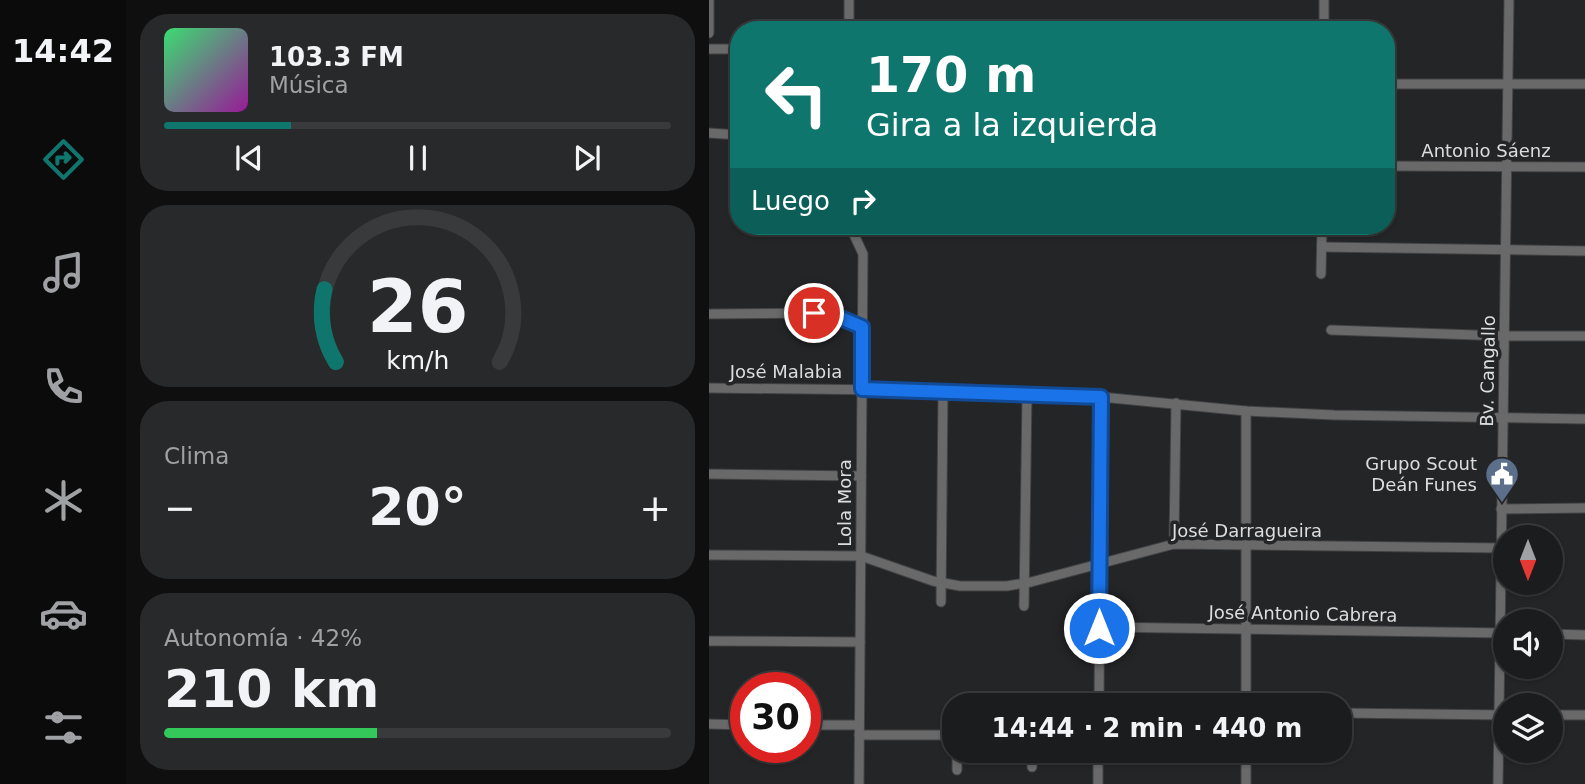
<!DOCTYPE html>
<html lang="es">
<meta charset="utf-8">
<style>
:root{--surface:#1b1c1d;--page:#28292a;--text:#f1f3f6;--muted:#a0a1a4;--line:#393a3b;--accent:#0f766e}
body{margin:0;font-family:"DejaVu Sans",sans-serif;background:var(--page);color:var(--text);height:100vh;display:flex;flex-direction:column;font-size:26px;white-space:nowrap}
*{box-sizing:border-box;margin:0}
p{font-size:23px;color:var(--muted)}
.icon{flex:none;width:38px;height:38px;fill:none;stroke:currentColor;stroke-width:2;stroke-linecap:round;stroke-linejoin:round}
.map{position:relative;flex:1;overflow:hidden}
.drawer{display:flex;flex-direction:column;gap:14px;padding:14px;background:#0f0f10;width:583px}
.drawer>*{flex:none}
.hud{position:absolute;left:21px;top:21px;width:665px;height:214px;border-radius:28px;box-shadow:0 2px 5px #0004,0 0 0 2px var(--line);background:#0f766e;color:#fff;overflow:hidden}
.needle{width:46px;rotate:180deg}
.controls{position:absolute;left:784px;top:525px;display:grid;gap:14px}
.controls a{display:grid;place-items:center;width:70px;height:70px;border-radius:50%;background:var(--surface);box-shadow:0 2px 5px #0004,0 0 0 2px var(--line);font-size:35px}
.speed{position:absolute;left:21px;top:672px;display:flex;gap:14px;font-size:35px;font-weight:700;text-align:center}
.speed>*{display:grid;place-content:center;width:91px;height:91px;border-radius:50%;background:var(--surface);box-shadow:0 2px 5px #0004,0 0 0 2px var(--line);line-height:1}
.speed .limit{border:10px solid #d22;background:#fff;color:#111}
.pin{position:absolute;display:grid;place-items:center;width:60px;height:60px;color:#fff;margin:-30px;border:4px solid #fff;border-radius:50%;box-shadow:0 2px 7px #0007}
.me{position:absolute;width:77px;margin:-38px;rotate:0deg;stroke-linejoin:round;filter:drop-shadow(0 0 5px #0008)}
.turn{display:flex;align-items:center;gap:24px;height:147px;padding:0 21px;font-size:32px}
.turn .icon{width:91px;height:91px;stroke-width:2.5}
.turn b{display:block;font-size:49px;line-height:60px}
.then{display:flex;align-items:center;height:66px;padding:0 21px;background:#0003;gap:14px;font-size:26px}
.big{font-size:52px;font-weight:700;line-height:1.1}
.drawer .widget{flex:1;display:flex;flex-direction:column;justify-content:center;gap:10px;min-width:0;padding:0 24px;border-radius:28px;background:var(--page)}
.drawer .dial{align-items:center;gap:0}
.dial svg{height:182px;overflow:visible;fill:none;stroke:var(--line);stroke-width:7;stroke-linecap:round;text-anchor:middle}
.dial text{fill:var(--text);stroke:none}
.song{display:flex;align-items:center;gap:21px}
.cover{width:84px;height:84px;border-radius:10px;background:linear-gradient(135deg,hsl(140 70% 55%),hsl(300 70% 35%))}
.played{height:7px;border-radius:4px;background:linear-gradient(90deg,var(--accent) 25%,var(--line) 25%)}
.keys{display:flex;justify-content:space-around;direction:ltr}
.heat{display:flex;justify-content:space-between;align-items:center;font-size:38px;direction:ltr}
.charge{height:10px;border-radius:5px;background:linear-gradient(90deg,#34c759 42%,var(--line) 0)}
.trip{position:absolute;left:233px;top:693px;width:410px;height:70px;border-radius:28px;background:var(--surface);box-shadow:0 2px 5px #0004,0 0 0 2px var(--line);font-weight:700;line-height:70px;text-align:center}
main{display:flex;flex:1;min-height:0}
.dock{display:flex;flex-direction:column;width:126px;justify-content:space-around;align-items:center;background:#0b0b0c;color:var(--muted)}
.dock .icon{width:49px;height:49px}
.dock .current{color:var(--accent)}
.dock b{font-size:32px;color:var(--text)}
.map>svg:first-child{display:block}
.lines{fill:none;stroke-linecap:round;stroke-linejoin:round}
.street-casing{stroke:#414244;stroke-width:11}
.street{stroke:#6a6969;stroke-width:9}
.route-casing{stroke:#114b97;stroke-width:18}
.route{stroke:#1a73e8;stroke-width:12}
.labels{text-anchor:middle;stroke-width:7;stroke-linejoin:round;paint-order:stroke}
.street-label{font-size:18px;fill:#dcddde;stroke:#242527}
.poi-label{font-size:18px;fill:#dcddde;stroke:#242527;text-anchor:end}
</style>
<main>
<nav class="dock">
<b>14:42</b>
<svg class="icon current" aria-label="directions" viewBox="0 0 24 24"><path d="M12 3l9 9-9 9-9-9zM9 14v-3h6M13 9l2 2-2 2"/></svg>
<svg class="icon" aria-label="music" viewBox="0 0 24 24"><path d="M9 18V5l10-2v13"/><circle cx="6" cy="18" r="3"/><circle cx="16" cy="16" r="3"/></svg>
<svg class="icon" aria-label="phone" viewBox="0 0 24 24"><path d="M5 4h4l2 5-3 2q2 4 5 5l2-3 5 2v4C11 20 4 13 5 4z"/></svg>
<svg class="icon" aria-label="climate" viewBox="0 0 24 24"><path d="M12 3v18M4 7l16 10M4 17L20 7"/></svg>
<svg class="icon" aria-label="car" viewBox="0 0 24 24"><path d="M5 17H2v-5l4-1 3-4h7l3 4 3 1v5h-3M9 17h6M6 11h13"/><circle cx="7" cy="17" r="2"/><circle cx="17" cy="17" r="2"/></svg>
<svg class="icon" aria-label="filters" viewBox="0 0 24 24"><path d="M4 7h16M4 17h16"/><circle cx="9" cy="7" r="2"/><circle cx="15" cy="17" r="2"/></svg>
</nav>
<section class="drawer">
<div class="widget">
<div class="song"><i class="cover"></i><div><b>103.3 FM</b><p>Música</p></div></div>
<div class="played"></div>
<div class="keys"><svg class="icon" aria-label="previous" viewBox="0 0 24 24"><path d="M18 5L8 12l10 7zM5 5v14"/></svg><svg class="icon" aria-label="pause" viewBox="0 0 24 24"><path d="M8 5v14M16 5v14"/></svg><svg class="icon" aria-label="next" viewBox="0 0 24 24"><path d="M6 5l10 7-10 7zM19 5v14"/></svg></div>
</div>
<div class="widget dial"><svg viewBox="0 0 100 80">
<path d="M14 69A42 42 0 1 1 86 69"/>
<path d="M14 69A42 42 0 0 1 9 37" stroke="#0f766e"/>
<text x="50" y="56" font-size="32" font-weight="700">26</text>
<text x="50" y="72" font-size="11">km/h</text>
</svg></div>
<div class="widget"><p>Clima</p>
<div class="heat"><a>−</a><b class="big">20°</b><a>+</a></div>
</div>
<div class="widget"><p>Autonomía · 42%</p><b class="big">210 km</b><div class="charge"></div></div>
</section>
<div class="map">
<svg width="877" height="784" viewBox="0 0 877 784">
<rect width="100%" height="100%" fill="#242527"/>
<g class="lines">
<g class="street-casing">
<g id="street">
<path d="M140,30V0"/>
<path d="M615,30V0"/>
<path d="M0,33V0"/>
<path d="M0,49H30"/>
<path d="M677,84H877"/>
<path d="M0,133L30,135"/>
<path d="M677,166L877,167"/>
<path d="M141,226L154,254L150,784"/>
<path d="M613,247L877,251"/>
<path d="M612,274L613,226"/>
<path d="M0,314L120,313L153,327"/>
<path d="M622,330L795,336H877"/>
<path d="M0,388L259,391L392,397L537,411L625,415L877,419"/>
<path d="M0,474L152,476"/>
<path d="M792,509L877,508"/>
<path d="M465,544L467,403"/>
<path d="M0,555L152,556L224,581L251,586H298L322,582L465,544L792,548"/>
<path d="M232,602L234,391"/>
<path d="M315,606L318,394"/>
<path d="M390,627L795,633"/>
<path d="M842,634L877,635"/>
<path d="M0,641L151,642"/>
<path d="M390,705L392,397"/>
<path d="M537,705V411"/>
<path d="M630,713L796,715"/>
<path d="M842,715H877"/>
<path d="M0,724L37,725"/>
<path d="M96,725H150"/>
<path d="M150,735H245"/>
<path d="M323,751V767"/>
<path d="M248,770V751"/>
<path d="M389,784V751"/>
<path d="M537,784V751"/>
<path d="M789,784L800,0"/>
</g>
</g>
<use href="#street" class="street"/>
</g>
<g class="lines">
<g class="route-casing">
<path id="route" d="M105,313H120L153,327V389L392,397L390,628"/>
</g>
<use href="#route" class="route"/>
</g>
<defs>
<g id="civic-pin" transform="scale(1.75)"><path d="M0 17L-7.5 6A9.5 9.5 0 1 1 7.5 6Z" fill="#5c6f8a" stroke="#242527"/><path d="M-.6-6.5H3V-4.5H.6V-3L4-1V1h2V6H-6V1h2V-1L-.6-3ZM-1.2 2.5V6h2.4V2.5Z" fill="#fff"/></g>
</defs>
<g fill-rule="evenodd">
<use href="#civic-pin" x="793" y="474"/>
</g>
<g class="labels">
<g class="street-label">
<text x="777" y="157">Antonio Sáenz</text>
<text transform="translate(779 371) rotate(-89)" y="6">Bv. Cangallo</text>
<text x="77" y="378">José Malabia</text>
<text transform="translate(136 503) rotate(-90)" y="6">Lola Mora</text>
<text x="538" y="537">José Darragueira</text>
<text transform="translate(594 614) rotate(1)" y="6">José Antonio Cabrera</text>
</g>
<g class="poi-label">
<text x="768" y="470">Grupo Scout<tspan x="768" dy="21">Deán Funes</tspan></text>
</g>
</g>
</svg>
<div class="controls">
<a><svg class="needle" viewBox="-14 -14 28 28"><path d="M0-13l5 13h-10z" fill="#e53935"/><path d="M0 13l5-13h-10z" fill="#a0a1a4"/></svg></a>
<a><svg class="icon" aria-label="sound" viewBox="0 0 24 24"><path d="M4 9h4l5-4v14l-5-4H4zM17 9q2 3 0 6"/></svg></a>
<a><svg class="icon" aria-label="layers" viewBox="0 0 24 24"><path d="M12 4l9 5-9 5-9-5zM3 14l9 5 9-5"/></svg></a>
</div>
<div class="speed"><div class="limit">30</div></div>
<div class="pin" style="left:105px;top:313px;background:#d93025"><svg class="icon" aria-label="arrive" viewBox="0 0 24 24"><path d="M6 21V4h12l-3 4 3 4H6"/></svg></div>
<svg class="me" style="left:390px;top:628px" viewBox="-20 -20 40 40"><circle r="17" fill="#1a73e8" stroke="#fff" stroke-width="3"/><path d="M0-11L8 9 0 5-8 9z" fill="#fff"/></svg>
<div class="trip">14:44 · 2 min · 440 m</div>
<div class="hud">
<div class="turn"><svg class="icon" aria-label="left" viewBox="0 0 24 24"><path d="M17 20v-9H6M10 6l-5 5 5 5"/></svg><div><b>170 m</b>Gira a la izquierda</div></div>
<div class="then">Luego<svg class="icon" aria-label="right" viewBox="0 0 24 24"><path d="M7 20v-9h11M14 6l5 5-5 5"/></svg></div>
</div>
</div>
</main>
